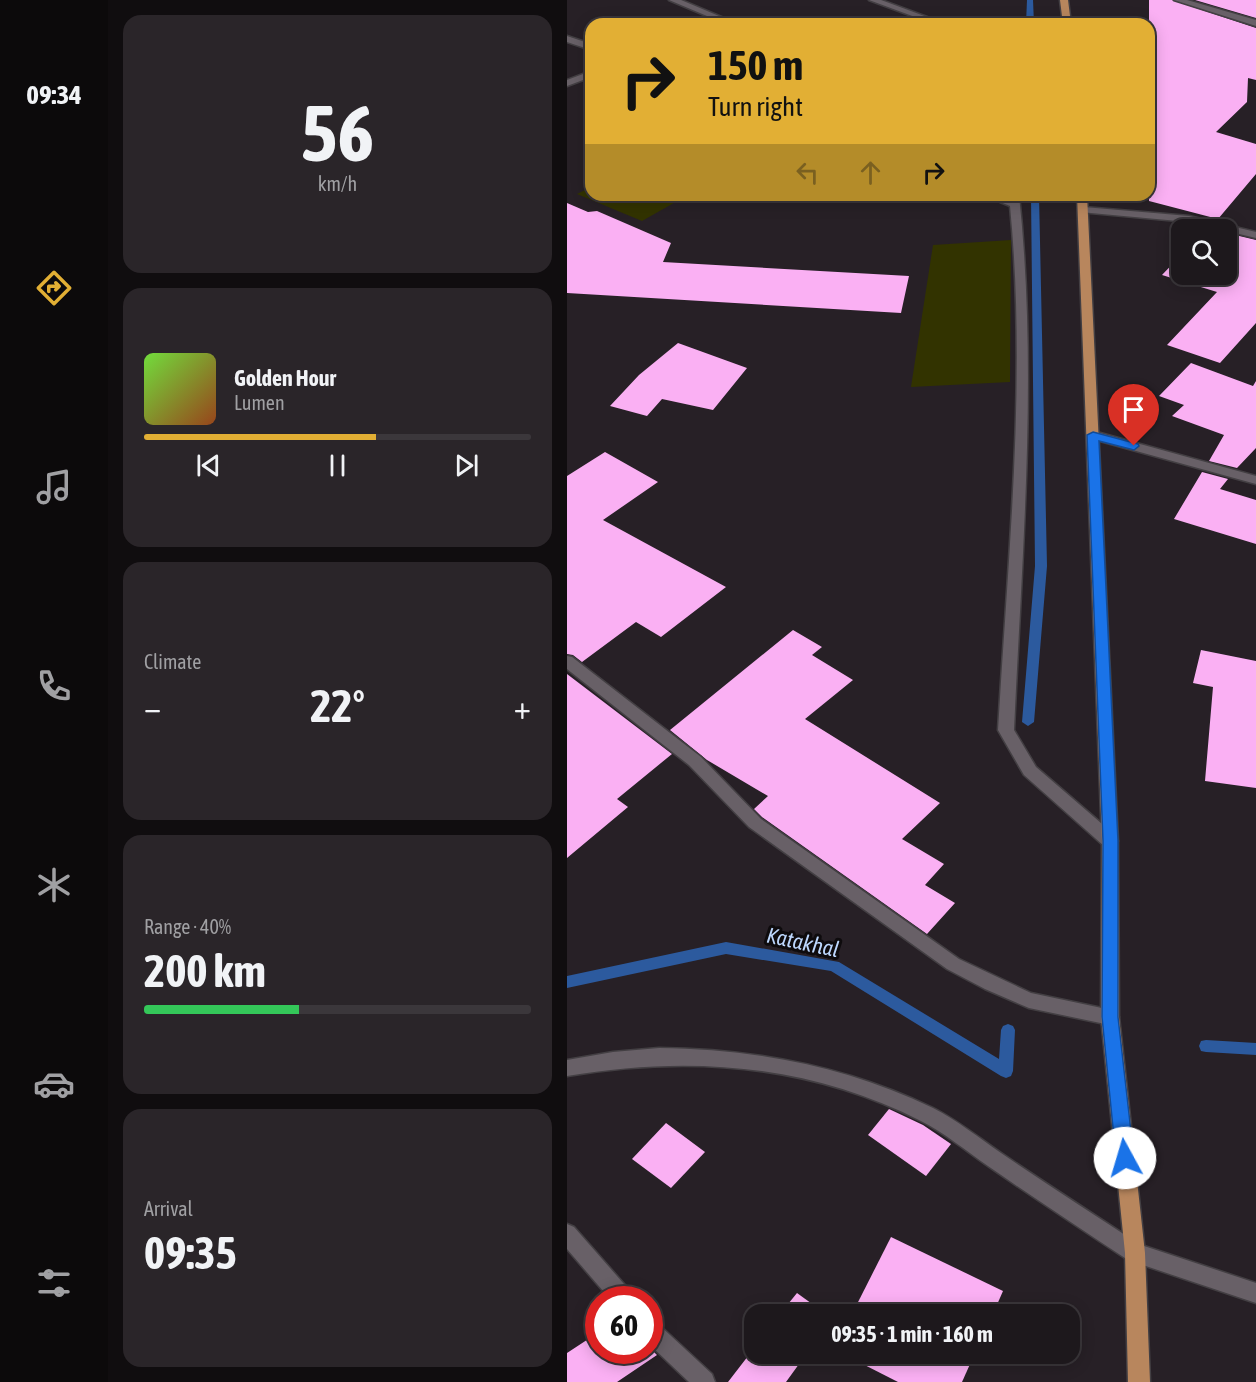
<!DOCTYPE html>
<meta charset="utf-8">
<style>
:root{--surface:#1d181c;--page:#2a2529;--text:#f1f3f6;--muted:#a0a0a3;--line:#3b373b;--accent:#e2af34}
body{margin:0;font-family:"Asap Condensed",sans-serif;background:var(--page);color:var(--text);height:100vh;display:flex;flex-direction:column;font-size:22px;white-space:nowrap}
*{box-sizing:border-box;margin:0}
p{font-size:20px;color:var(--muted)}
.icon{flex:none;width:33px;height:33px;fill:none;stroke:currentColor;stroke-width:2;stroke-linecap:round;stroke-linejoin:round}
.map{position:relative;flex:1;overflow:hidden}
.panel{display:flex;flex-direction:column;gap:15px;padding:15px;background:#100d0f;width:459px}
.panel>*{flex:none}
.top-card{position:absolute;left:18px;top:18px;width:570px;height:183px;border-radius:18px;box-shadow:0 3px 15px #0003,0 0 0 2px var(--line);background:#e2af34;color:#111;overflow:hidden}
.buttons{position:absolute;left:604px;top:219px;display:grid;gap:12px}
.buttons a{display:grid;place-items:center;width:66px;height:66px;border-radius:12px;background:var(--surface);box-shadow:0 3px 15px #0003,0 0 0 2px var(--line);font-size:30px}
.speed{position:absolute;left:18px;top:1286px;display:flex;gap:12px;font-size:30px;font-weight:700;text-align:center}
.speed>*{display:grid;place-content:center;width:78px;height:78px;border-radius:50%;background:var(--surface);box-shadow:0 3px 15px #0003,0 0 0 2px var(--line);line-height:1}
.speed .limit{border:9px solid #d22;background:#fff;color:#111}
.pin{position:absolute;display:grid;place-items:center;width:51px;height:51px;color:#fff;margin:-62px -26px;border-radius:50% 50% 50% 0;rotate:-45deg;box-shadow:0 0 6px #0007}
.pin .icon{rotate:45deg}
.me{position:absolute;width:66px;margin:-33px;rotate:354deg;stroke-linejoin:round;filter:drop-shadow(0 0 4px #0008)}
.turn{display:flex;align-items:center;gap:21px;height:126px;padding:0 24px;font-size:27px}
.turn .icon{width:78px;height:78px;stroke-width:2.5}
.turn b{display:block;font-size:42px;line-height:51px}
.lanes{display:flex;align-items:center;height:57px;padding:0 24px;background:#0003;justify-content:center;gap:30px;direction:ltr}
.lanes .off{opacity:.35}
.big{font-size:45px;font-weight:700;line-height:1.1}
.panel .card{flex:1;display:flex;flex-direction:column;justify-content:center;gap:9px;min-width:0;padding:0 21px;border-radius:18px;background:var(--page)}
.panel .dial{align-items:center;gap:0}
.dial b{font-size:78px;line-height:1}
.song{display:flex;align-items:center;gap:18px}
.cover{width:72px;height:72px;border-radius:9px;background:linear-gradient(135deg,hsl(100 70% 55%),hsl(20 70% 35%))}
.played{height:6px;border-radius:3px;background:linear-gradient(90deg,var(--accent) 60%,var(--line) 60%)}
.keys{display:flex;justify-content:space-around;direction:ltr}
.heat{display:flex;justify-content:space-between;align-items:center;font-size:33px;direction:ltr}
.charge{height:9px;border-radius:4px;background:linear-gradient(90deg,#34c759 40%,var(--line) 0)}
.trip{position:absolute;left:177px;top:1304px;width:336px;height:60px;border-radius:18px;background:var(--surface);box-shadow:0 3px 15px #0003,0 0 0 2px var(--line);font-weight:700;line-height:60px;text-align:center}
main{display:flex;flex:1;min-height:0}
.menu{display:flex;flex-direction:column;width:108px;justify-content:space-around;align-items:center;background:#0c0a0b;color:var(--muted)}
.menu .icon{width:42px;height:42px}
.menu .on{color:var(--accent)}
.menu b{font-size:27px;color:var(--text)}
.map>svg:first-child{display:block}
.green{fill:#323300}
.lines{fill:none;stroke-linecap:round;stroke-linejoin:round}
.stream{fill:#2c5a9e;fill-rule:evenodd}
.building{fill:#fab0f3}
.service-casing{stroke:#433f43;stroke-width:3}
.minor-casing{stroke:#433f43;stroke-width:3}
.tertiary-casing{stroke:#433f43;stroke-width:3}
.primary-casing{stroke:#433f43;stroke-width:3}
.service{fill:#686067;fill-rule:evenodd}
.minor{fill:#686067;fill-rule:evenodd}
.tertiary{fill:#686067;fill-rule:evenodd}
.primary{fill:#b8865d;fill-rule:evenodd}
.route{fill:#1a73e8;stroke:#114b97;stroke-width:1.5}
.labels{text-anchor:middle;stroke-width:6;stroke-linejoin:round;paint-order:stroke}
.water-label{font-size:22px;font-style:italic;fill:#bdd7fd;stroke:#0e0b0d}
</style>
<main>
<nav class="menu">
<b>09:34</b>
<svg class="icon on" aria-label="directions" viewBox="0 0 24 24"><path d="M12 3l9 9-9 9-9-9zM9 14v-3h6M13 9l2 2-2 2"/></svg>
<svg class="icon" aria-label="music" viewBox="0 0 24 24"><path d="M9 18V5l10-2v13"/><circle cx="6" cy="18" r="3"/><circle cx="16" cy="16" r="3"/></svg>
<svg class="icon" aria-label="phone" viewBox="0 0 24 24"><path d="M5 4h4l2 5-3 2q2 4 5 5l2-3 5 2v4C11 20 4 13 5 4z"/></svg>
<svg class="icon" aria-label="climate" viewBox="0 0 24 24"><path d="M12 3v18M4 7l16 10M4 17L20 7"/></svg>
<svg class="icon" aria-label="car" viewBox="0 0 24 24"><path d="M5 17H2v-5l4-1 3-4h7l3 4 3 1v5h-3M9 17h6M6 11h13"/><circle cx="7" cy="17" r="2"/><circle cx="17" cy="17" r="2"/></svg>
<svg class="icon" aria-label="filters" viewBox="0 0 24 24"><path d="M4 7h16M4 17h16"/><circle cx="9" cy="7" r="2"/><circle cx="15" cy="17" r="2"/></svg>
</nav>
<section class="panel">
<div class="card dial"><b>56</b><p>km/h</p></div>
<div class="card">
<div class="song"><i class="cover"></i><div><b>Golden Hour</b><p>Lumen</p></div></div>
<div class="played"></div>
<div class="keys"><svg class="icon" aria-label="previous" viewBox="0 0 24 24"><path d="M18 5L8 12l10 7zM5 5v14"/></svg><svg class="icon" aria-label="pause" viewBox="0 0 24 24"><path d="M8 5v14M16 5v14"/></svg><svg class="icon" aria-label="next" viewBox="0 0 24 24"><path d="M6 5l10 7-10 7zM19 5v14"/></svg></div>
</div>
<div class="card"><p>Climate</p>
<div class="heat"><a>−</a><b class="big">22°</b><a>+</a></div>
</div>
<div class="card"><p>Range · 40%</p><b class="big">200 km</b><div class="charge"></div></div>
<div class="card"><p>Arrival</p><b class="big">09:35</b></div>
</section>
<div class="map">
<svg width="689" height="1382" viewBox="0 0 689 1382">
<rect width="100%" height="100%" fill="#272026"/>
<g class="green">
<path d="M24,187V195H121L75,221L10,194Z"/>
<path d="M444,240L443,382L344,387L366,245Z"/>
</g>
<g class="lines">
<g class="stream">
<path d="M460,0H466L467,24H459Z"/>
<path d="M464,195H472L480,566L467,722L461,726L455,722L468,566Z"/>
<path d="M159,942L272,962L432,1059L434,1030L436,1026L441,1024L446,1026L448,1030L446,1071L444,1076L439,1078L434,1076L264,971L159,954L0,988V976Z"/>
<path d="M639,1040L689,1043V1055L639,1052L634,1051L632,1046L634,1041Z"/>
</g>
</g>
<g class="building">
<path d="M582,0H605L689,28V80L681,78L680,102L649,132L689,144V174L651,219L582,201Z"/>
<path d="M628,0H689V18Z"/>
<path d="M0,203L21,212L30,211L104,243L96,262L342,276L334,313L0,293Z"/>
<path d="M660,233L689,240V323L653,363L600,345L650,292L595,275L615,254V274H660Z"/>
<path d="M111,343L180,368L146,410L95,399L80,416L43,406L72,375Z"/>
<path d="M624,363L686,386L689,381V448L670,468L642,461L657,435L605,416L617,405L592,396Z"/>
<path d="M38,452L91,482L36,520L159,587L94,637L69,622L15,662L6,655L0,654V476Z"/>
<path d="M635,472L661,479L653,489L689,500V544L607,519Z"/>
<path d="M226,630L255,647L245,655L286,680L238,719L373,803L335,839L377,864L358,885L388,903L360,934L195,817L187,809L201,796L140,760L103,730Z"/>
<path d="M634,650L689,661V788L638,781L646,687L626,683Z"/>
<path d="M0,674L105,754L50,799L61,807L0,858Z"/>
<path d="M322,1109L356,1125L384,1144L359,1176L301,1135Z"/>
<path d="M99,1123L138,1152L104,1188L65,1159Z"/>
<path d="M324,1237L436,1291L426,1314H285Z"/>
<path d="M230,1293L259,1314H213Z"/>
<path d="M32,1332V1350H85L90,1355L50,1382H0V1353Z"/>
<path d="M188,1347V1353H240L219,1382H161Z"/>
<path d="M274,1353H408L395,1382H331Z"/>
</g>
<g class="lines">
<g class="service-casing">
<g id="service">
<path d="M102,0H114L171,24H159Z"/>
<path d="M0,36L24,44V50L0,42Z"/>
<path d="M24,71V77L0,86V80Z"/>
<path d="M416,195H431L442,199V195H452C471,373 455,552 447,730L469,767L549,836L551,841L549,846L543,847L537,846L457,775L431,730C441,556 460,380 443,206Z"/>
</g>
</g>
<g class="minor-casing">
<g id="minor">
<path d="M302,0H314L379,24H367Z"/>
<path d="M607,0H620L689,20V26Z"/>
<path d="M517,207L622,216L689,232V238L622,222L513,212L512,210Z"/>
<path d="M526,431L689,476V484L522,438L520,435Z"/>
<path d="M92,1048C187,1049 279,1066 366,1108C390,1120 412,1138 434,1153C481,1185 528,1215 575,1246L578,1253L575,1260L568,1263L561,1260C514,1229 467,1198 421,1166C399,1151 378,1133 354,1121C242,1064 122,1055 0,1076V1060L46,1052Z"/>
<path d="M0,1224L7,1227L64,1292L67,1299H43L0,1249Z"/>
<path d="M82,1319L89,1322L145,1374L148,1382H122L82,1344Z"/>
</g>
</g>
<g class="tertiary-casing">
<g id="tertiary">
<path d="M0,656L5,657L134,757L194,819L392,959L464,993L549,1011L552,1017L549,1023L543,1025L462,1008L418,989L380,969L182,827L122,765L0,669Z"/>
<path d="M568,1243L689,1283V1303L561,1260L558,1253L561,1246Z"/>
</g>
</g>
<g class="primary-casing">
<g id="primary">
<path d="M493,0H501L504,24H496Z"/>
<path d="M510,195H520L551,841L552,1017L578,1253L583,1382H561L558,1253L534,1017L535,841Z"/>
</g>
</g>
<use href="#service" class="service"/>
<use href="#minor" class="minor"/>
<use href="#tertiary" class="tertiary"/>
<use href="#primary" class="primary"/>
</g>
<path class="route" d="M526,432L571,444L572,446L567,450L532,441L551,841V1017L567,1158L564,1164L558,1167L552,1164L549,1158L535,1017L536,841L520,435Z"/>
<g class="labels">
<g class="water-label">
<text transform="translate(236 942) rotate(12)" y="8">Katakhal</text>
</g>
</g>
</svg>
<div class="buttons">
<a><svg class="icon" aria-label="search" viewBox="0 0 24 24"><circle cx="10" cy="10" r="6"/><path d="M15 15l6 6"/></svg></a>
</div>
<div class="speed"><div class="limit">60</div></div>
<div class="pin" style="left:567px;top:446px;background:#d93025"><svg class="icon" aria-label="arrive" viewBox="0 0 24 24"><path d="M6 21V4h12l-3 4 3 4H6"/></svg></div>
<svg class="me" style="left:558px;top:1158px" viewBox="-20 -20 40 40"><circle r="19" fill="#fff"/><path d="M0-13L10 11 0 6-10 11z" fill="#1a73e8"/></svg>
<div class="trip">09:35 · 1 min · 160 m</div>
<div class="top-card">
<div class="turn"><svg class="icon" aria-label="right" viewBox="0 0 24 24"><path d="M7 20v-9h11M14 6l5 5-5 5"/></svg><div><b>150 m</b>Turn right</div></div>
<div class="lanes"><svg class="icon off" aria-label="left" viewBox="0 0 24 24"><path d="M17 20v-9H6M10 6l-5 5 5 5"/></svg><svg class="icon off" aria-label="ahead" viewBox="0 0 24 24"><path d="M12 20V5M6 11l6-6 6 6"/></svg><svg class="icon" aria-label="right" viewBox="0 0 24 24"><path d="M7 20v-9h11M14 6l5 5-5 5"/></svg></div>
</div>
</div>
</main>
